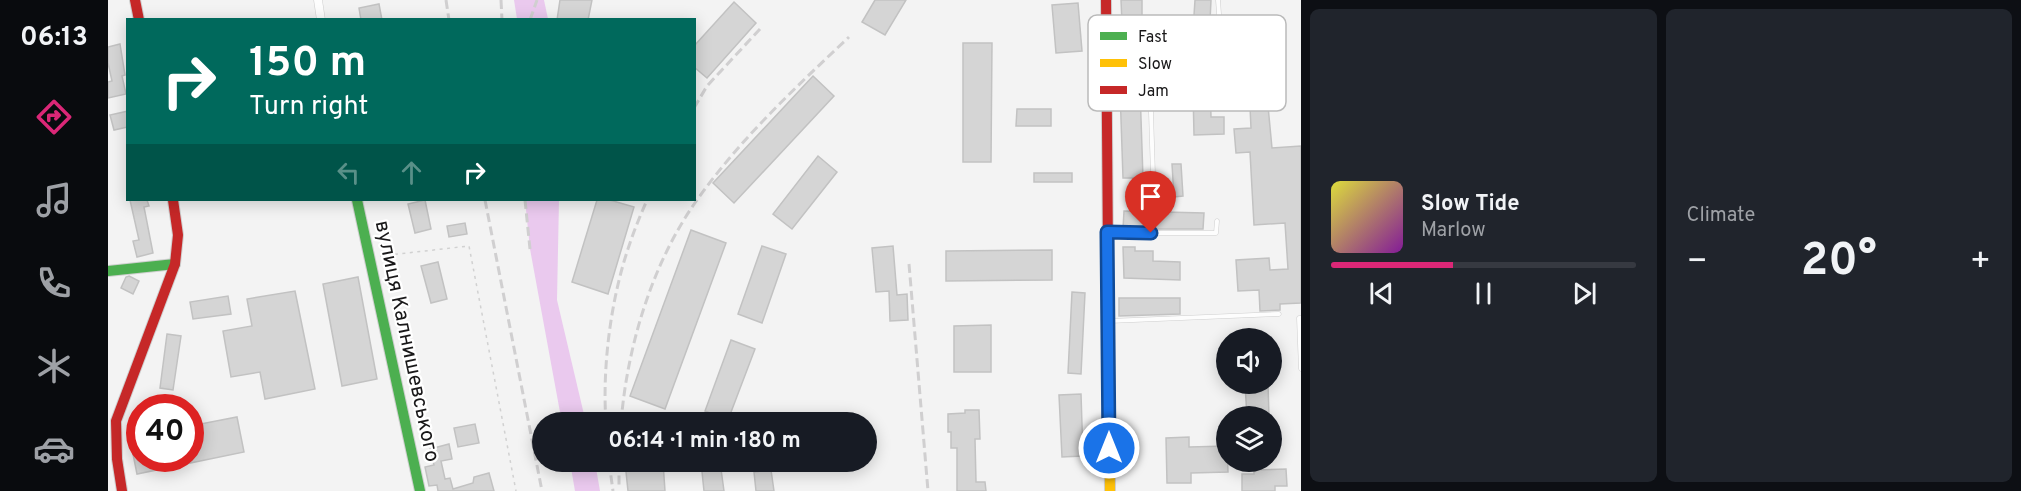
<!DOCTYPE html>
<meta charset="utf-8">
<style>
:root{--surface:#171b24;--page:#20242c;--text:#f1f3f6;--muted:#9ea1a6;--line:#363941;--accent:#db2777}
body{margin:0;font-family:Overpass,sans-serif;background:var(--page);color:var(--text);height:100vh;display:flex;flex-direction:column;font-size:22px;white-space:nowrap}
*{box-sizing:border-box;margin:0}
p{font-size:20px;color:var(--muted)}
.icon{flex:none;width:33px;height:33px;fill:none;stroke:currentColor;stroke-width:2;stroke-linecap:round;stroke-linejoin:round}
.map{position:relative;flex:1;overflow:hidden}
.side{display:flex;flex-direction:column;gap:9px;padding:9px;background:#0d0f14;width:720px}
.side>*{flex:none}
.top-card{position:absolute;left:18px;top:18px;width:570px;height:183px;border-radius:0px;box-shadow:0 3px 15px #0003;background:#00695c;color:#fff;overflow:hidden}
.fabs{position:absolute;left:1108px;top:328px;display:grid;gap:12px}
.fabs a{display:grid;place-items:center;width:66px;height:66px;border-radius:50%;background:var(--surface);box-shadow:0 3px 15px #0003;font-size:30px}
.speed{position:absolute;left:18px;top:394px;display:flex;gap:12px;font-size:30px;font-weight:700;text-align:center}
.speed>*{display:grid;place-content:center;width:78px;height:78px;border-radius:50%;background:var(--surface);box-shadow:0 3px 15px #0003;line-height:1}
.speed .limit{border:9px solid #d22;background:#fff;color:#111}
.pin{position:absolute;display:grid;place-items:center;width:51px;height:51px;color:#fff;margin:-62px -26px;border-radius:50% 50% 50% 0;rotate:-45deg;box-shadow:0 0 6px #0007}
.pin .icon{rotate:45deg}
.me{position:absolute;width:66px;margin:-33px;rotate:0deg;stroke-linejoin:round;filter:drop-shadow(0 0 4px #0008)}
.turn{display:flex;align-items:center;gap:21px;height:126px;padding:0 24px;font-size:27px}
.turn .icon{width:78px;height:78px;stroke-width:2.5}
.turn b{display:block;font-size:42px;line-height:51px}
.lanes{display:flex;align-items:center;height:57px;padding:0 24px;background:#0003;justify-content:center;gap:30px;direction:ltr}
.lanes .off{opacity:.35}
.big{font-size:45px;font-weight:700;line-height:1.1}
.side .card{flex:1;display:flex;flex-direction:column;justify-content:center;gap:9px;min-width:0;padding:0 21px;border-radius:9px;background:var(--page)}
.song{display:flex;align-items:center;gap:18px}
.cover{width:72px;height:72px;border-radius:9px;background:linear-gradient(135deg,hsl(60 70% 55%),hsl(290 70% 35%))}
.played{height:6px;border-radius:3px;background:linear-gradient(90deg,var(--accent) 40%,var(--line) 40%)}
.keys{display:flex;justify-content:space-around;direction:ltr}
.heat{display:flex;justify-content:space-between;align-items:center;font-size:33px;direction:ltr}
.side .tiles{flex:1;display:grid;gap:9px;grid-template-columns:repeat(2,1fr)}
.trip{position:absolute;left:424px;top:412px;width:345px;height:60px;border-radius:30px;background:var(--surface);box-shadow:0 3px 15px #0003;font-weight:700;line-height:60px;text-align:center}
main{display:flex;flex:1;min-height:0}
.dock{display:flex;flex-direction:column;width:108px;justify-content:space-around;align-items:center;background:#090b0e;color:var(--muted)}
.dock .icon{width:42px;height:42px}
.dock .active{color:var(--accent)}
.dock b{font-size:27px;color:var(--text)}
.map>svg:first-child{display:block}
.green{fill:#eac9ee}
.building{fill:#d5d5d5;stroke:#c2c2c2;stroke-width:1.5}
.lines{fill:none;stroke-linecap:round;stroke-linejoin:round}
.lane-casing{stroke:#cfcfcf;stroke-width:5}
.street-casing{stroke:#cfcfcf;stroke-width:9}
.fast-casing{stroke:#cfcfcf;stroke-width:12}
.slow-casing{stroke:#cfcfcf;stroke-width:12}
.jam-casing{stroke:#cfcfcf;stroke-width:12}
.path{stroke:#d1d1d1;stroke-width:1.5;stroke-dasharray:3 4.5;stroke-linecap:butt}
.lane{stroke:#fdfdfd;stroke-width:4}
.street{stroke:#fdfdfd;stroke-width:8}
.fast{stroke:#4caf50;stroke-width:10}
.slow{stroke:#ffc107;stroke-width:10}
.jam{stroke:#c62828;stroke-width:10}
.rail{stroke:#d0cfd0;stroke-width:3;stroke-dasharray:9 4.5;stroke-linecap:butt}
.route-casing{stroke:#114b97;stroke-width:15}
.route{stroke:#1a73e8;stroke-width:10}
.labels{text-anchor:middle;stroke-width:4.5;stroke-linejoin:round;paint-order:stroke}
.street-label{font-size:21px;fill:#191819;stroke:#fff}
.key{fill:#fff;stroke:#bababa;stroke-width:1.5}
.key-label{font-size:16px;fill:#191819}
</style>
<main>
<nav class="dock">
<b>06:13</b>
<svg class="icon active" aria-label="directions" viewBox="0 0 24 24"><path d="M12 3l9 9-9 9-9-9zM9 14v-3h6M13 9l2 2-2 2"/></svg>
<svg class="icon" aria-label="music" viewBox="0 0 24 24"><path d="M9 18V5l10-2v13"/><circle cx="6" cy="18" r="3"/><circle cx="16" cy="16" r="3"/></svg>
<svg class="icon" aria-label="phone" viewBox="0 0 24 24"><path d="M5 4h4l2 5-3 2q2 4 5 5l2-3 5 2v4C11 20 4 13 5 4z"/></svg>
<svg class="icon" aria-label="climate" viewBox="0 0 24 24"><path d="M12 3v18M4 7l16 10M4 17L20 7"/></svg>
<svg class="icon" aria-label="car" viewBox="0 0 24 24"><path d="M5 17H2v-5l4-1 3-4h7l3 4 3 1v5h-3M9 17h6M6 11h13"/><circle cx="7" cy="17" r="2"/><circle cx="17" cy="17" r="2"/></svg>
</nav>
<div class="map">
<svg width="1193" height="491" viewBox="0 0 1193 491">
<rect width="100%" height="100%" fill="#f3f3f3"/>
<g class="green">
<path d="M406,0H436L440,19H409Z"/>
<path d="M417,200H451L449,300L478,423H454L422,249Z"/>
<path d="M462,462H487L492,491H467Z"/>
</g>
<g class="building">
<path d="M452,0H484L480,20H449Z"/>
<path d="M767,0H798L777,35L754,22Z"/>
<path d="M1013,0H1034V20H1065V29H1056V44H1046V69H1027V54H1038V33H1023V23H1014Z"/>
<path d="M1087,0H1103L1101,42L1103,117H1116V134L1086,135L1084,46Z"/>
<path d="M626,2L648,23L599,78L586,67V46Z"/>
<path d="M970,3L974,51L948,53L944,5Z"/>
<path d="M271,4L274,20H253L251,8Z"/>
<path d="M855,43H884L883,162H855Z"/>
<path d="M12,44L17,75L14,76L18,94L0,98V82L4,81L0,63V47Z"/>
<path d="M705,76L726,96L626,203L605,183Z"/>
<path d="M1032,89L1035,178H1015L1012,90Z"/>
<path d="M1160,106L1164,148L1193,146V303L1172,304V310L1152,311L1151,290L1130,291L1128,260L1161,258L1162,270L1180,269L1177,223L1146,225L1142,152L1128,153L1126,129L1143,128L1142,107Z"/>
<path d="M909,109H943V126H908Z"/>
<path d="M20,111V127L6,130L2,115Z"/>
<path d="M710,156L729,172L684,229L665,214Z"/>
<path d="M1064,164H1073L1075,196L1066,197Z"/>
<rect x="926" y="173" width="38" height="9"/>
<path d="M22,200H39L41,206L36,207L45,253L29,257L25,241L31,240Z"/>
<path d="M317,200L323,229L307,233L300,204Z"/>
<path d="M489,200H502L526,207L500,294L464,282Z"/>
<path d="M1016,211L1096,213L1095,229H1015Z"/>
<path d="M357,223L359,234L341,237L339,226Z"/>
<path d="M583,230L618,243L557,409L522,396Z"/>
<path d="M654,246L678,254L654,323L630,314Z"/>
<path d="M785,246L789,295L799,294L800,320L782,321L781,291L768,292L764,248Z"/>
<path d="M1015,247H1027V251H1045V261L1072,262V280L1016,278Z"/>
<path d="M944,250V280L838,281V251Z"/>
<path d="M330,262L339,299L323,303L313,266Z"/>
<path d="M21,276L31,281L25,294L13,288L18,277Z"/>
<path d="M250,277L269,379L234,386L215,284Z"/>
<path d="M187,291L207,389L157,399L152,372L123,377L115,331L144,326L139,299Z"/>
<path d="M964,292L977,293L973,374L960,373Z"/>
<path d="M120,296L123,314L85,319L82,302Z"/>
<path d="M1011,298H1072V314L1011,316Z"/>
<path d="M883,325V372H846V326Z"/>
<path d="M59,334L73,336L65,390L52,388Z"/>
<path d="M623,340L647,349L620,420L597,411Z"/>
<path d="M1137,384H1160L1161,417H1139Z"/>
<path d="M973,394L975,456L954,457L951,395Z"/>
<path d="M857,410H871L872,439H867L868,482H877L878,491H849V448H843V432H840V414L857,413Z"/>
<path d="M129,417L136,452L29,474L22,439L32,437V459H82V426Z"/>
<path d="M367,424L371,443L350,447L346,428Z"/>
<path d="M1081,437V447L1119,446L1120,472L1083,473V483H1059L1058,438Z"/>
<path d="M341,444L344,459L333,461L337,479L342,478L345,489L365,483L366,477L381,473L386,491H330L329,485L321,486L317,467L326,465L322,449Z"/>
<path d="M517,462H555L557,491H520Z"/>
<path d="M593,462H612L616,491H596Z"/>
<path d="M1178,469L1179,486H1167V491H1134V474H1146V470Z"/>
<path d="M663,470L666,491H648L646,472Z"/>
</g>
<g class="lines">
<g class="lane-casing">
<g id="lane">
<path d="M1110,0L1115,70"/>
<path d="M1001,82L1042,81L1045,175"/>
<path d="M1001,233H1108L1109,221"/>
<path d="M1193,318H1191L1193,369"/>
<path d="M1001,321L1171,314"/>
</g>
</g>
<g class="street-casing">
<path id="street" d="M210,0L213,20"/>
</g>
<g class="fast-casing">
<g id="fast">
<path d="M249,200L312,491"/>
<path d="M0,271L67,264"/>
</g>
</g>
<g class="slow-casing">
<path id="slow" d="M1000,255L1002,491"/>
</g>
<g class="jam-casing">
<g id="jam">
<path d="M27,0L31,20"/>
<path d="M998,0L1000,255"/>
<path d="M14,491L9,459L8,421L67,264L70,235L65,200"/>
</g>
</g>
<path class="path" d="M272,256L361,246L408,491"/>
<use href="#lane" class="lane"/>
<use href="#street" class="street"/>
<use href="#fast" class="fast"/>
<use href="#slow" class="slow"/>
<use href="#jam" class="jam"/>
<g class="rail">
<path d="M338,0L341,20"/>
<path d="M393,0L394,20"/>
<path d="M422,20L429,0"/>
<path d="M586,108L599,86L652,29"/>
<path d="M377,200L434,491"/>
<path d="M417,200L422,249"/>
<path d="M801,264L820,491"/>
<path d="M498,423C494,366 503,297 522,243C527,228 533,214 539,200"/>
<path d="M513,423C519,347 544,263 589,200C632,139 687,88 741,37"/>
<path d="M501,462L505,491"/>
<path d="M511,462V485"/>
</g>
</g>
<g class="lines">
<g class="route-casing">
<path id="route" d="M1001,448L999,232L1043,233"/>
</g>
<use href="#route" class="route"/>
</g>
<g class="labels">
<g class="street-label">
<text transform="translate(300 341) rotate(78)" y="7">вулиця Калнишевського</text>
</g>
</g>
<rect x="980" y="15" width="198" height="96" rx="9" class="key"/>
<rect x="992" y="32" width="27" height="8" fill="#4caf50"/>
<rect x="992" y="59" width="27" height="8" fill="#ffc107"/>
<rect x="992" y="86" width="27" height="8" fill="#c62828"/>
<g class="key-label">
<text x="1030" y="42">Fast</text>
<text x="1030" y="69">Slow</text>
<text x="1030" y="96">Jam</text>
</g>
</svg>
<div class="fabs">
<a><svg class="icon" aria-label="sound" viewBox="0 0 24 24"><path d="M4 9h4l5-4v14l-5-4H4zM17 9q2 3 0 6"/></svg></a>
<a><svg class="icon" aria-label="layers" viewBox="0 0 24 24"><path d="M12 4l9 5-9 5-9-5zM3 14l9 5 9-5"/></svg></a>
</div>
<div class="speed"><div class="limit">40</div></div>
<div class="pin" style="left:1043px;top:233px;background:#d93025"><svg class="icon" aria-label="arrive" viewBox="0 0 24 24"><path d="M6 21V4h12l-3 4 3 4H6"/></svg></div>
<svg class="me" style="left:1001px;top:448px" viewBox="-20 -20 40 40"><circle r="17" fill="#1a73e8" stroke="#fff" stroke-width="3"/><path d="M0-11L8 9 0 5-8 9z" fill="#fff"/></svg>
<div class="trip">06:14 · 1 min · 180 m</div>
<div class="top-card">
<div class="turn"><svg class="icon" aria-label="right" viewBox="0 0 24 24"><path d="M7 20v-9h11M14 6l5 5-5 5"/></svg><div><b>150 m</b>Turn right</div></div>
<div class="lanes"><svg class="icon off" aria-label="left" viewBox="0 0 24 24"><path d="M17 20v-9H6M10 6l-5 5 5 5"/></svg><svg class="icon off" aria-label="ahead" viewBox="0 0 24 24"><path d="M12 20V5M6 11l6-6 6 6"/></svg><svg class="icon" aria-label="right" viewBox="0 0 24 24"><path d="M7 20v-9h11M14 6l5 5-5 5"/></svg></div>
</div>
</div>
<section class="side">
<div class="tiles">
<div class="card">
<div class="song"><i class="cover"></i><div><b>Slow Tide</b><p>Marlow</p></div></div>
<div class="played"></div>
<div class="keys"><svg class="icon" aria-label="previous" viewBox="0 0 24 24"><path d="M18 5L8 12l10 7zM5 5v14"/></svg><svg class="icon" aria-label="pause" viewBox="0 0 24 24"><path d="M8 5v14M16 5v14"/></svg><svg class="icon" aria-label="next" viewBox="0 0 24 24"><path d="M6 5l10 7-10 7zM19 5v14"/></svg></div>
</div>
<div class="card"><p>Climate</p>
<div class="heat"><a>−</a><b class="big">20°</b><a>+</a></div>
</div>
</div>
</section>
</main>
